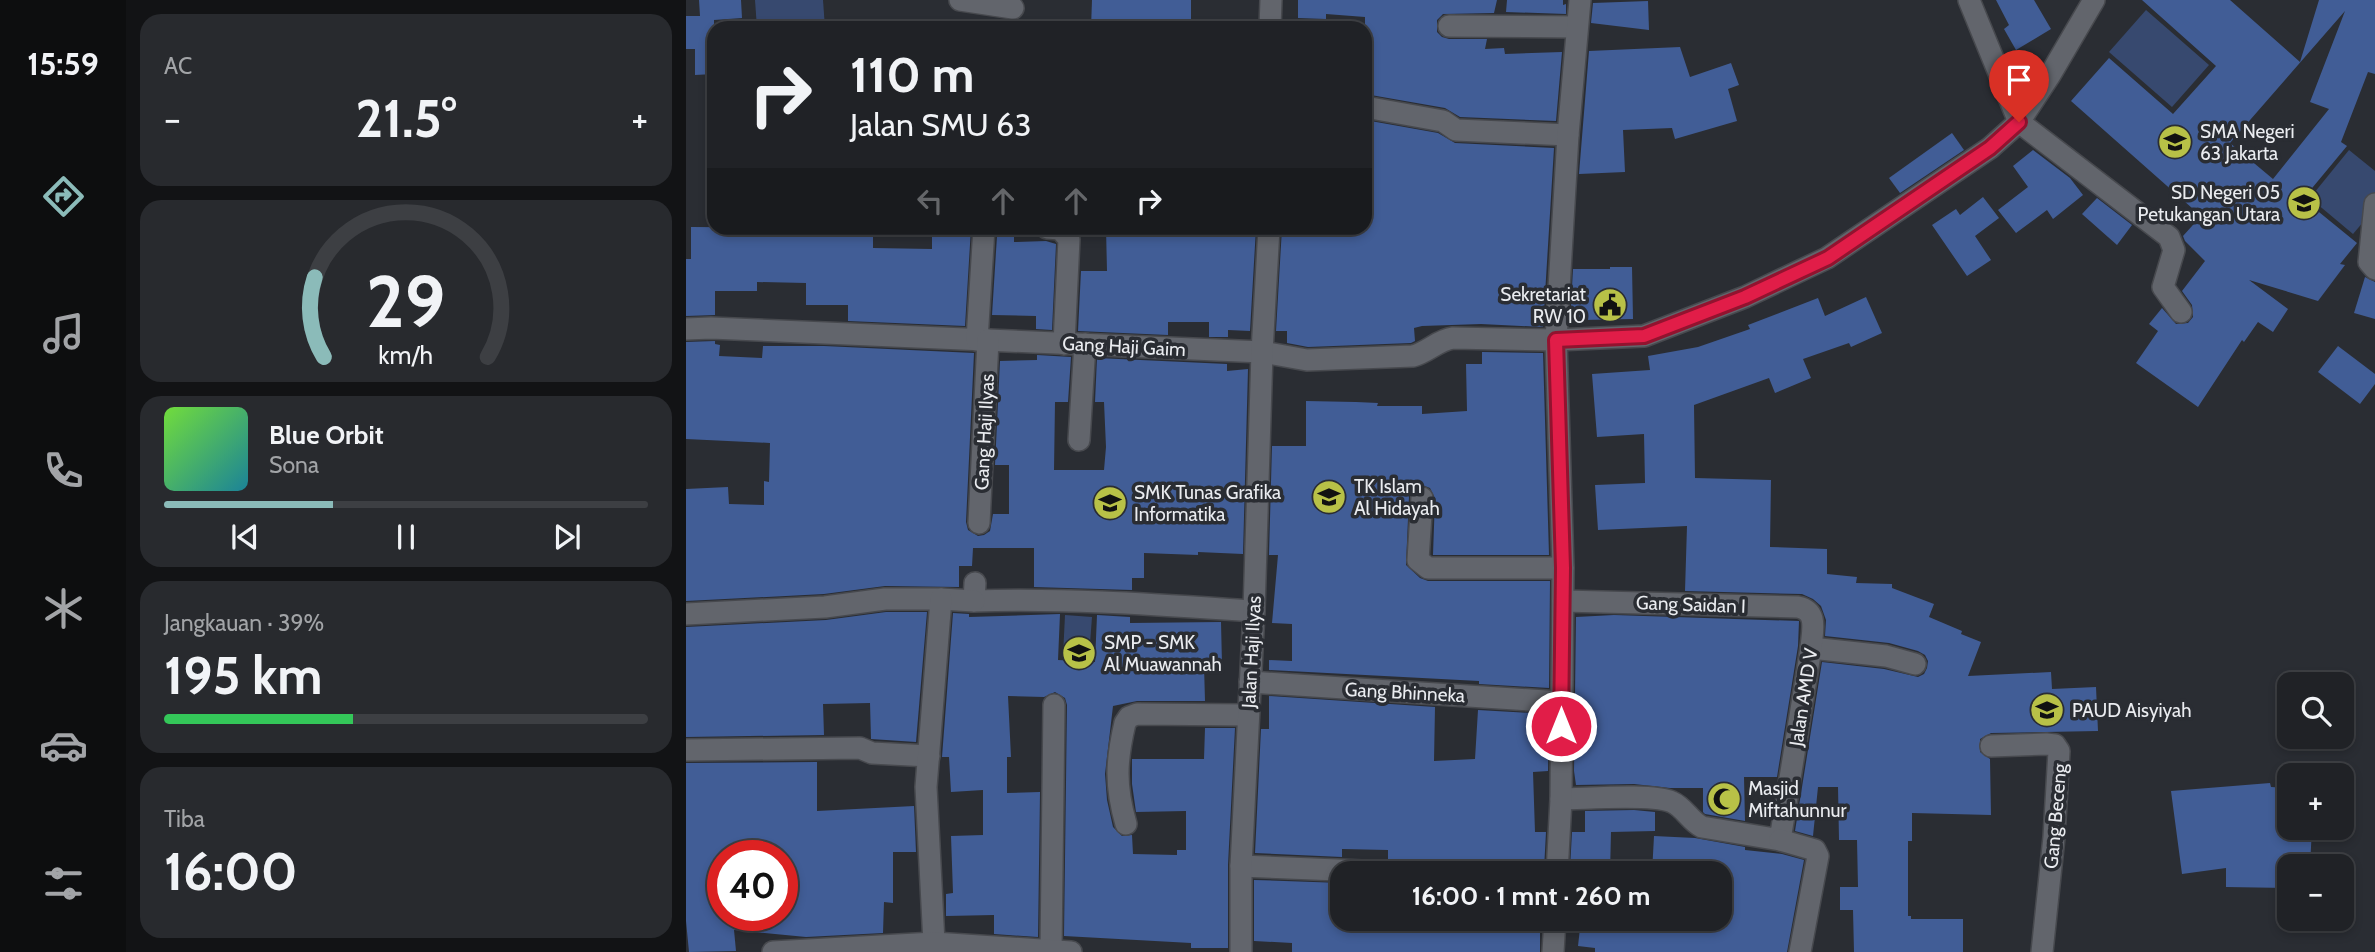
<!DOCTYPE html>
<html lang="id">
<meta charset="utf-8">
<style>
:root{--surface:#202226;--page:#282a2e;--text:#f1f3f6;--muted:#a2a4a7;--line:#3d3f43;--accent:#8bbbb9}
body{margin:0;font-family:Cabin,sans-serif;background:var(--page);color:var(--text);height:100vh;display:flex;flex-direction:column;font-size:26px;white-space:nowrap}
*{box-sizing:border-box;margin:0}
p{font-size:23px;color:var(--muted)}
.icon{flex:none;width:38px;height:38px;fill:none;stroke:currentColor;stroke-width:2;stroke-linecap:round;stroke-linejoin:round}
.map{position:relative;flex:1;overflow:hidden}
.panel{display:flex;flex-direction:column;gap:14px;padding:14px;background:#121315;width:560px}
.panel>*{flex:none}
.guide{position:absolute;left:21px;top:21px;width:665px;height:214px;border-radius:21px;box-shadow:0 4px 10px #0003,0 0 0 2px var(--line);background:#202226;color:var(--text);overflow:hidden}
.buttons{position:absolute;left:1591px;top:672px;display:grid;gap:14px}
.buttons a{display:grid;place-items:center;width:77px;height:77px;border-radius:14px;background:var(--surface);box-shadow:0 4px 10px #0003,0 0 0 2px var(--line);font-size:35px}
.speed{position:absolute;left:21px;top:840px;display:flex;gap:14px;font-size:35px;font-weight:700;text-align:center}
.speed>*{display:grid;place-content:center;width:91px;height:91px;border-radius:50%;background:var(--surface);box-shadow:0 4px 10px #0003,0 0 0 2px var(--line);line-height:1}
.speed .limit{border:10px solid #d22;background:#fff;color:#111}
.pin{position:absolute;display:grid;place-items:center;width:60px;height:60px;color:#fff;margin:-72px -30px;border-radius:50% 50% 50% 0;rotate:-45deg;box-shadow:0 0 7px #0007}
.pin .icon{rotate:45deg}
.me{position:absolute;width:77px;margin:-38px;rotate:0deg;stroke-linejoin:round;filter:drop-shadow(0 0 5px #0008)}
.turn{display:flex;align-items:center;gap:24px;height:147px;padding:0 28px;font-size:32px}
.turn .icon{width:91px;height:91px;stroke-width:2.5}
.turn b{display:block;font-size:49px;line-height:60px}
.lanes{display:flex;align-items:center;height:66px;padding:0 28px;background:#0003;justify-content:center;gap:35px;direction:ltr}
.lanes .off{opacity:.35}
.big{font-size:52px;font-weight:700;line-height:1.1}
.panel .card{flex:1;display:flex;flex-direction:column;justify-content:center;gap:10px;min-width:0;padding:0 24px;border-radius:21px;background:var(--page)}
.panel .dial{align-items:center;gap:0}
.dial svg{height:182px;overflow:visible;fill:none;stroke:var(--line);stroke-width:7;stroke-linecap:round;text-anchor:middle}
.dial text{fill:var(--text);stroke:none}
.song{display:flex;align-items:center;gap:21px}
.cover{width:84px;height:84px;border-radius:10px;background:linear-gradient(135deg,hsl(100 70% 55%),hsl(190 70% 35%))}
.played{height:7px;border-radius:4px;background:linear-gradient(90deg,var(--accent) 35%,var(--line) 35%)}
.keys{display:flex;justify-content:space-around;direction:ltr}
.heat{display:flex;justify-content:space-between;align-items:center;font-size:38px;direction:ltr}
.charge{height:10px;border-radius:5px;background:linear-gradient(90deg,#34c759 39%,var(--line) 0)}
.trip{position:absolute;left:644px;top:861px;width:402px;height:70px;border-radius:21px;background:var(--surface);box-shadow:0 4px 10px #0003,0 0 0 2px var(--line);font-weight:700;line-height:70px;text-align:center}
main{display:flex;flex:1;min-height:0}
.dock{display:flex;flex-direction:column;width:126px;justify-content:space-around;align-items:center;background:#0d0e0f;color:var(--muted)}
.dock .icon{width:49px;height:49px}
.dock .current{color:var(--accent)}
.dock b{font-size:32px;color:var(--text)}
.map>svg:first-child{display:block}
.green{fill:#37496f}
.building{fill:#415d96;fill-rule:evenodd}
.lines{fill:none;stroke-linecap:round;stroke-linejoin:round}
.minor-casing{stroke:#47494e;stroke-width:24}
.minor{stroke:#62656c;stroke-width:21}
.route-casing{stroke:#92132f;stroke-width:18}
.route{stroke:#e11d48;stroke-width:12}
.labels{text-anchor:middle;stroke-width:7;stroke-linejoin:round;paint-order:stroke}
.poi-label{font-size:19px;fill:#eaecf0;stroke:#2a2d33;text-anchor:start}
.street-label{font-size:19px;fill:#eaecf0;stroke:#2a2d33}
</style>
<main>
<nav class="dock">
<b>15:59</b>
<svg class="icon current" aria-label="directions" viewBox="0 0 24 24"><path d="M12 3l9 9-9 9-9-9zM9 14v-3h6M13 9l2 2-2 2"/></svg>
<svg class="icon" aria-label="music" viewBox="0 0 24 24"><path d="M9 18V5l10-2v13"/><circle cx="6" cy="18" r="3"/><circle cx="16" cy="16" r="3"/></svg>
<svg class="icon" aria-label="phone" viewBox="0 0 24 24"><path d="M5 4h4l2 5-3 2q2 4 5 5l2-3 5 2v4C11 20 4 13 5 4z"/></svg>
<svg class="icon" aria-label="climate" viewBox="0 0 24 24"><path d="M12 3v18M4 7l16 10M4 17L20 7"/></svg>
<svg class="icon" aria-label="car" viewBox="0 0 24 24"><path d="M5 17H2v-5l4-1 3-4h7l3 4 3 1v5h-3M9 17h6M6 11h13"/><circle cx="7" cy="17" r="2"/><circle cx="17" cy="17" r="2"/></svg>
<svg class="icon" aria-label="filters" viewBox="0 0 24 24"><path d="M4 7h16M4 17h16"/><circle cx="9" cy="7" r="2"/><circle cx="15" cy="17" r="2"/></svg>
</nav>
<section class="panel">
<div class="card"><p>AC</p>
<div class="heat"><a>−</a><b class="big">21.5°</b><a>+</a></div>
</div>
<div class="card dial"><svg viewBox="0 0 100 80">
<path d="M14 69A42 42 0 1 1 86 69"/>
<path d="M14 69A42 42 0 0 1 10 34" stroke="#8bbbb9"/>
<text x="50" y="56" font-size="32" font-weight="700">29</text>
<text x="50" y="72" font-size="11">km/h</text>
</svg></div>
<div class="card">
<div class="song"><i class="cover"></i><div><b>Blue Orbit</b><p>Sona</p></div></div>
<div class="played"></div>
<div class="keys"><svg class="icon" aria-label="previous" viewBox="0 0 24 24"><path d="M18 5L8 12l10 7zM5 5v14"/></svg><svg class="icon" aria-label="pause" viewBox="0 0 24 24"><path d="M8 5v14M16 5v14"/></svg><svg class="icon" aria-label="next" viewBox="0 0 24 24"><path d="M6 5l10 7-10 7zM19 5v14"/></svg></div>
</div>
<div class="card"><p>Jangkauan · 39%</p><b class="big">195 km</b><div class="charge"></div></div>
<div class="card"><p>Tiba</p><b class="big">16:00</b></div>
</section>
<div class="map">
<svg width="1689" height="952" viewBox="0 0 1689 952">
<rect width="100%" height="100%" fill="#2a2d33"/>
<g class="green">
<path d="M69,0H137L139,28H71Z"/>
<path d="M1460,10L1523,65L1486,107L1423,52Z"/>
<path d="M1663,150L1689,171V208L1667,234L1624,198Z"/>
<path d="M379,615L406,617L403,657L377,656Z"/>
</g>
<g class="building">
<path d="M13,0H55L56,18L28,20V74L9,75V49H0V16H14Z"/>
<path d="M406,0H505V28H405Z"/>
<path d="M612,0H811L808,13L757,14L751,20V32L756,37L763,39H801L799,49L818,48L819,54L876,52L870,121L774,117L759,108L679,94V17L640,14V19L612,18Z"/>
<path d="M821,0H877V5L880,4V14L820,12Z"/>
<path d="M1310,0H1348L1365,29L1330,50L1318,29L1323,25Z"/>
<path d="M1456,0H1544L1614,62L1633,0H1689V74L1682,72L1655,142L1661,146L1617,199L1671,243L1654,264L1659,265L1632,301L1563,280L1602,309L1587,332L1572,322L1558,342L1556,340L1512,407L1450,363L1472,331L1463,324L1476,308L1490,324L1502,323L1507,317L1506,305L1496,291L1519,261L1499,241L1497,236L1515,216L1385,101L1423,58L1487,114L1530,66ZM1659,11L1624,102L1643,109L1587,179L1544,143Z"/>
<path d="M962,1L963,30L905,23L907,3Z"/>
<path d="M994,47L1004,77L1045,63L1053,85L1042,89L1051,121L989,139L986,128L937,130L939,172L893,174L903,51Z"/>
<path d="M679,120L752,133L769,143L868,148L857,327L795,324L736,326L728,328L729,341L725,343L622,347L601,343V331H590L596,228H679Z"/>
<path d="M1266,133L1278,150L1214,193L1203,178Z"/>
<path d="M1347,150L1384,178L1397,195L1367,219L1361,210L1330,233L1312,210L1342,187L1327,166Z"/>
<path d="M1297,197L1313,218L1289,236L1305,260L1281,276L1246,225L1270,209L1274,215Z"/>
<path d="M1411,198L1446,225L1431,245L1396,214Z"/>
<path d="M5,227L187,228V248L246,249V228H285L279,326L162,321V305H120V283L71,282V291H29V315L0,316V259H5Z"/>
<path d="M420,228H570L564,331L542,330V337H523V322H482V335L392,331L395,271H421Z"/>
<path d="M311,236H328V242L360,241L370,244L366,330L350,329V316L306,315Z"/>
<path d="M924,267H946L947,319L897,320V324H884L887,269H924Z"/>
<path d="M1679,277L1689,282V319L1668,313Z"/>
<path d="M1180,297L1196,333L1165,347L1163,343L1117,359L1125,378L1089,393L1083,378L1008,405L1009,478L1085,480L1084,547L1141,549V574L1171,577L1170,583L1206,584V588L1248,604L1243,617L1276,631L1275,634L1295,642L1282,676L1365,672L1366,689L1410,687L1412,731L1305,733L1294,739V752L1304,759L1305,815L1226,813V841H1222V916H1225V919H1277V952H1168L1167,910H1154V887H1172L1171,840H1153L1152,787H1132L1127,836L1109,831L1136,662L1198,669L1232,677L1238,674L1241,668L1242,661L1239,655L1232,651L1203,643L1139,636L1140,620L1135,606L1127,599L1116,594L999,591L1001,526L912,530L909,485L959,483L958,434L911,437L906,374L964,370L962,356L1012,347L1064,329L1062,325L1132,298L1139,316Z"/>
<path d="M29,341V344L34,345L33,356L76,358L77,346H138L288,353L280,522L282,530L292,536L298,535L304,531L307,514H323V465H309L314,361L351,360V355L385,357L382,402H369L368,470H418L420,447L418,402H409L411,358L541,364V371L562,369L557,554L512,552V555L458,553V578H446V590L348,587V548H287L286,566H273V587L199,586L138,594L0,601V489L42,487L43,504L78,505V481L83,482L84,443L0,439V342Z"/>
<path d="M1652,346L1689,374V384L1674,404L1632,372Z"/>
<path d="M796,352L857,353L863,555H747L749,498L744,488L736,485L730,487L723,496L720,565L734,578L742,581H864L863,688L793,684V681L583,670V660L606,661V624L586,623L592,555H583L586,446H620V401L670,402L692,403L691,406H736V414L781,411L780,364H796Z"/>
<path d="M200,612H241L230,742L185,739L184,703L137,704L138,735L0,737V627L140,620Z"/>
<path d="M267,613L283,614V617L374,614L372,660L409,662L411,615L444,617V623L535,622L536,664L518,665L519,701H451L427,706L419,774L421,800L427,827L436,836L446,835L447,854L491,855V850H500V811L450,812L446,784V759H518L519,728H549L542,865V948H505V943L378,936L381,705L379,698L369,692L358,697L322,696L325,757H321V793L354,792L352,937L308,934V915L260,916V894L267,893L265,836L297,835V790L265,792L263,757H256Z"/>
<path d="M928,615L1113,621L1112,646L1091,777H1058L1059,821L1019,814L1017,812V788H984L948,784L890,785L888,771L890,617Z"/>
<path d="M583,696L749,707L748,761L789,759L792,710L863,714L862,771L847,772L849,832H860L858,869L774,871V863L734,864L726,860L702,859V850L656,849V857L569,853L575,729H583Z"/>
<path d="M131,762V811L228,806L230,852H207V903L198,902L197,933L120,937L48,930L50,951L3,952L0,921V763ZM37,856H96V915H37Z"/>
<path d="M1584,783L1585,787L1603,788V828H1626L1624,866H1603V888L1540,887V868L1496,874L1485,791Z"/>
<path d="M948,810L969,812V831L925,832L924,873H891V869H884L886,832H899V811Z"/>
<path d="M968,836L1009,838L1059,847V850L1096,854L1118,860L1101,952H909V948L892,946L894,928L915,931L916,919H1034L1037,873H966Z"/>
<path d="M568,880L656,883V919H854V952H606V943L568,941Z"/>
</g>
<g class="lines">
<g class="minor-casing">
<g id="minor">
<path d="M274,0L327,8"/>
<path d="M1283,0L1333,122L1483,237L1488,250L1477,287L1495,312"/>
<path d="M763,26L891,27"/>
<path d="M584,28L585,0"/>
<path d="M679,107L757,121L770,130L882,135"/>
<path d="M1689,204L1683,262L1689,269"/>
<path d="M361,228L374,229L383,239L378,344"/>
<path d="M0,329L25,328L576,352L621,360L727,356C742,352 752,340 767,338L870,340L958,336L1059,297L1141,258L1304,148L1333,122L1364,75L1408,0"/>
<path d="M291,340L298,228"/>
<path d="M393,440L399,344"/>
<path d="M736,498L732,560L742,568H877"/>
<path d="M293,523L302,340"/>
<path d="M289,583L288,601C382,598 475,605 568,611"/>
<path d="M0,614L139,607L199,599H255L288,601"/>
<path d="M1125,648L1200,656L1229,664"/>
<path d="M564,682L875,702"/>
<path d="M1305,746L1360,744L1369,745L1373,751L1368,837L1356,952"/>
<path d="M0,750L174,748L186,753L243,756"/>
<path d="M875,799C899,799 966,793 986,802C998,807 1004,821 1016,827L1094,840L1125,648C1126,632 1133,611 1112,607L877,601"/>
<path d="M440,824C429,786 430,761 439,723L443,717L451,714L561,715"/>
<path d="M1094,840L1129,850L1132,856L1114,952"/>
<path d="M555,866L725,873"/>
<path d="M871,873L875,799L877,568L870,340L882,135L894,0"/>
<path d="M248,943L240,787L255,599"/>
<path d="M365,951L368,705"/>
<path d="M87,952L248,943L385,952"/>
<path d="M555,952V866L568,611L576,352L583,228"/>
<path d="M867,952L869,919"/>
</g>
</g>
<use href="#minor" class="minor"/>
</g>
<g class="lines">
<g class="route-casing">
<path id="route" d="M875,726L877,568L870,340L958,336L1059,297L1142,258L1304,148L1333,122"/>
</g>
<use href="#route" class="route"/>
</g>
<defs>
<g id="school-disc" transform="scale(1.75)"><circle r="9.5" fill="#b8c147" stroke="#2a2d33"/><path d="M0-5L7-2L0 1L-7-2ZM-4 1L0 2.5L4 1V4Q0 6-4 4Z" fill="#111"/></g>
<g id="civic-disc" transform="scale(1.75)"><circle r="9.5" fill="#b8c147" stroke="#2a2d33"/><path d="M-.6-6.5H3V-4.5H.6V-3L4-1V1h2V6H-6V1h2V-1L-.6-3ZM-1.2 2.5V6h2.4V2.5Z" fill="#111"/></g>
<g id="mosque-disc" transform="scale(1.75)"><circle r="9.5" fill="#b8c147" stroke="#2a2d33"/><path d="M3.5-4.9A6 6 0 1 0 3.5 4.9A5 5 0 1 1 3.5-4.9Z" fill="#111"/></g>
</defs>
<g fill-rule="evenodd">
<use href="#school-disc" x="1489" y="142"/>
<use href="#school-disc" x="1618" y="203"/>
<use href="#civic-disc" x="924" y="305"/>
<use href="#school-disc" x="643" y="497"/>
<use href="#school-disc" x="424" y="503"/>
<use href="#school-disc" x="393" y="653"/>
<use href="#school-disc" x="1361" y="710"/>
<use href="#mosque-disc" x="1038" y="799"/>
</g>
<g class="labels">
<g class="poi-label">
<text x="1514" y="138">SMA Negeri<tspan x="1514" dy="22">63 Jakarta</tspan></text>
<text x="1594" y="199" text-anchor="end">SD Negeri 05<tspan x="1594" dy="22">Petukangan Utara</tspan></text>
<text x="900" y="301" text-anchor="end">Sekretariat<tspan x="900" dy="22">RW 10</tspan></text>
<text x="668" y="493">TK Islam<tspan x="668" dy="22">Al Hidayah</tspan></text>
<text x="448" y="499">SMK Tunas Grafika<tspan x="448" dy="22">Informatika</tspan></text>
<text x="418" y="649">SMP - SMK<tspan x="418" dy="22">Al Muawannah</tspan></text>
<text x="1386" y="717">PAUD Aisyiyah</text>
<text x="1062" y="795">Masjid<tspan x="1062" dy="22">Miftahunnur</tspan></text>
</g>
<g class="street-label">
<text transform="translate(438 346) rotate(3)" y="7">Gang Haji Gaim</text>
<text transform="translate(298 432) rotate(-87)" y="7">Gang Haji Ilyas</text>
<text transform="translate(1005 604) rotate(2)" y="7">Gang Saidan I</text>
<text transform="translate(565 652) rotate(-87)" y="7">Jalan Haji Ilyas</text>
<text transform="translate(719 692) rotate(3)" y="7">Gang Bhinneka</text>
<text transform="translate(1117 697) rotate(-81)" y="7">Jalan AMD V</text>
<text transform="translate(1369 816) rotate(-85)" y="7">Gang Beceng</text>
</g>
</g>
</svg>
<div class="buttons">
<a><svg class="icon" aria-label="search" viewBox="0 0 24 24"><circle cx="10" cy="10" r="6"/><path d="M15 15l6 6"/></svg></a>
<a>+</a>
<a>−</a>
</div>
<div class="speed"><div class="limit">40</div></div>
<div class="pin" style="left:1333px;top:122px;background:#d93025"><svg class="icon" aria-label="arrive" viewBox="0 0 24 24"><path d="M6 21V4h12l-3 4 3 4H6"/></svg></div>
<svg class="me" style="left:875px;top:726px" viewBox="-20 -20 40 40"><circle r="17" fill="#e11d48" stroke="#fff" stroke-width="3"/><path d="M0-11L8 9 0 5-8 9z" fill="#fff"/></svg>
<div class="trip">16:00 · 1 mnt · 260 m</div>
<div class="guide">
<div class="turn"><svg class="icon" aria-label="right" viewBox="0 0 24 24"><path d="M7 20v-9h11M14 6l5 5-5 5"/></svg><div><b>110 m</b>Jalan SMU 63</div></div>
<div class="lanes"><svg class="icon off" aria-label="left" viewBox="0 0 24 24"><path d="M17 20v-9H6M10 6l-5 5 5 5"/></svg><svg class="icon off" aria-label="ahead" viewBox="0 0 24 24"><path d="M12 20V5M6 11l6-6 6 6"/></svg><svg class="icon off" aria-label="ahead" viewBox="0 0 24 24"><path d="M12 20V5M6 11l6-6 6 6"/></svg><svg class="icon" aria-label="right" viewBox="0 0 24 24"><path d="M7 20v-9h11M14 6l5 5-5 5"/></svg></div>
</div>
</div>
</main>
